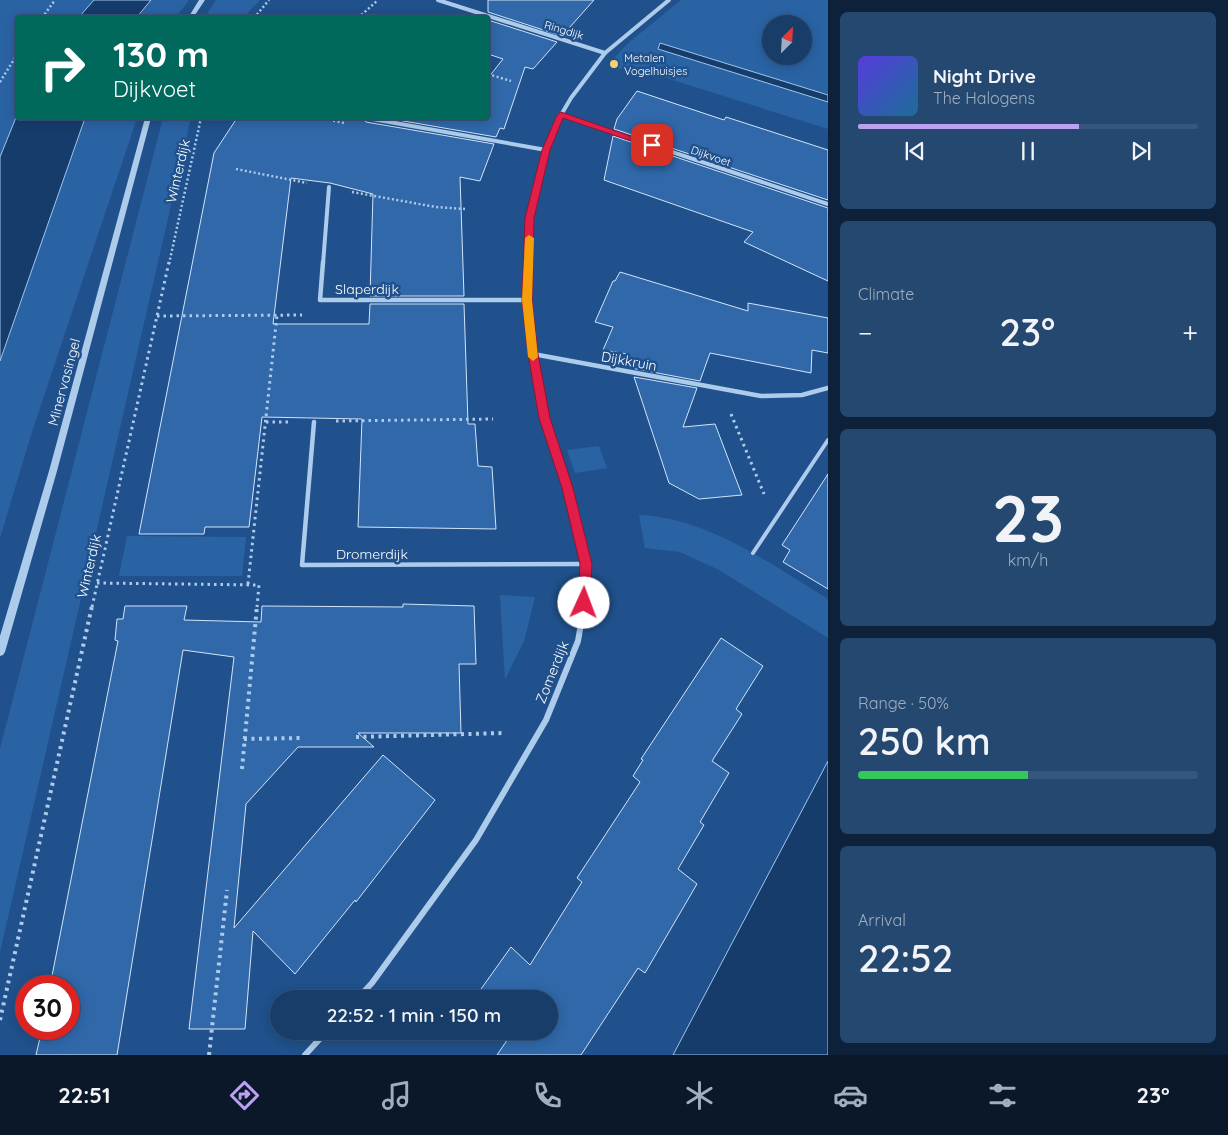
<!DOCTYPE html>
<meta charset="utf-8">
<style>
:root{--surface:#183d69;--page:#254871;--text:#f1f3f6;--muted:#9faec0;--line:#36567d;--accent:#bca0f2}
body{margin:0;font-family:Quicksand,sans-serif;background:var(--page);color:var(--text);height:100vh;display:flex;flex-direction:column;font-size:19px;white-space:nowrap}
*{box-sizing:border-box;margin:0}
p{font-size:16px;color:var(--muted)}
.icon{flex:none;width:28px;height:28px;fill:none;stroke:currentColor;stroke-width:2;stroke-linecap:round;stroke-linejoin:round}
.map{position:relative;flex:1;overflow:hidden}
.drawer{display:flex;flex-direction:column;gap:12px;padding:12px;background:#0d223a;width:400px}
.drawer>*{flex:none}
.guide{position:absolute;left:15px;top:15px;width:475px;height:105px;border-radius:5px;box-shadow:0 2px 12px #0003,0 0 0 1px var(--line);background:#00695c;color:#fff;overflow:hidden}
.needle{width:32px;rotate:24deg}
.tools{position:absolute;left:762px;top:15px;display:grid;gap:10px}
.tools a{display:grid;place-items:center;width:50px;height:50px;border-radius:50%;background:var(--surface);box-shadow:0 2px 12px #0003,0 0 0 1px var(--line);font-size:25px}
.speed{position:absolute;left:15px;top:975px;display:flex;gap:10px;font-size:25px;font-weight:700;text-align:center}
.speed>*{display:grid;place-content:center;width:65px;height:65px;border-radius:50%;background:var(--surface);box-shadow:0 2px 12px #0003,0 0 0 1px var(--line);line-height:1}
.speed .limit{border:8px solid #d22;background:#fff;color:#111}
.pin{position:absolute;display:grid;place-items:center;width:42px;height:42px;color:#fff;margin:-21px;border-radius:10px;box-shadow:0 2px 8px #0006}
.me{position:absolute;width:55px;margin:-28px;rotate:2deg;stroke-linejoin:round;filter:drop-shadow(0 0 4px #0008)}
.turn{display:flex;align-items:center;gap:18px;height:105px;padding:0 15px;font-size:22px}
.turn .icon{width:65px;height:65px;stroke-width:2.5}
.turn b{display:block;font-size:35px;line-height:42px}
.big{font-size:38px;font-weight:600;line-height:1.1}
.drawer .widget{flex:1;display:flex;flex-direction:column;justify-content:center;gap:8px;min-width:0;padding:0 18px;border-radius:8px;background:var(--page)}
.drawer .dial{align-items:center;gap:0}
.dial b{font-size:65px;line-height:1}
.song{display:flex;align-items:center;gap:15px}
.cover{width:60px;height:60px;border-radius:8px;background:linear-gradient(135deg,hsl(250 70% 55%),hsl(200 70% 35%))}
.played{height:5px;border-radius:2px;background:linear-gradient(90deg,var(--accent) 65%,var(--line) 65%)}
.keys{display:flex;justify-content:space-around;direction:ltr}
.heat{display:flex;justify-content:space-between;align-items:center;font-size:28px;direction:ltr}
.charge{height:8px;border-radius:4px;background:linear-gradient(90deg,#34c759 50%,var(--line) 0)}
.trip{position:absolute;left:270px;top:990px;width:288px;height:50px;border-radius:25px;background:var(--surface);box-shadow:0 2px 12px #0003,0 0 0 1px var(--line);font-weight:600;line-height:50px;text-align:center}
.tab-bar{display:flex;height:80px;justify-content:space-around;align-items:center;background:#0a182a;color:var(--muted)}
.tab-bar .icon{width:35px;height:35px}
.tab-bar .current{color:var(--accent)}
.tab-bar b{font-size:22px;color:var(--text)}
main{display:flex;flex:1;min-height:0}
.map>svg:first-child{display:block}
.green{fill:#2a63a4;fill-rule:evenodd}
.water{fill:#163c6b;stroke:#a1c6ed}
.building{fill:#3068a9;stroke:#d2e4f8}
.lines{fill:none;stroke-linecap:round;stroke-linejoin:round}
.path-far2{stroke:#adcbeb;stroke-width:2.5;stroke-dasharray:2 2.5;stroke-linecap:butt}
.path-far1{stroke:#adcbeb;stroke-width:3;stroke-dasharray:2.5 4;stroke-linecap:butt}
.path{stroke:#adcbeb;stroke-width:4;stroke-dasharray:3 4.5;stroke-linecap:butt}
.pedestrian{stroke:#adcbeb;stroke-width:4}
.minor-far2{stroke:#adcbeb;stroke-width:4}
.minor-far1{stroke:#adcbeb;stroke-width:4.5}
.minor{stroke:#adcbeb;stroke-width:6}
.tertiary{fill:#adcbeb;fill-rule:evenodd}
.route{fill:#e11d48;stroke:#92132f}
.slow{fill:#f59e0b}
.poi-dot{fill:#f9ce6e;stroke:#20518c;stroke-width:2}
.labels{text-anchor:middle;stroke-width:5;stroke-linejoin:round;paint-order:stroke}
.far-street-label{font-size:11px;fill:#fff;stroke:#20518c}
.far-poi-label{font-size:11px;fill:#fff;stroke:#20518c;text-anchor:start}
.street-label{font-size:14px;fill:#fff;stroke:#20518c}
</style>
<main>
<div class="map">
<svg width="828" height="1055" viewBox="0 0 828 1055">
<rect width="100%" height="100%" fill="#20518c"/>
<g class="green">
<path d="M0,0H94L79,17L18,18L17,115L0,157Z"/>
<path d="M151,0H189L176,17L137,18Z"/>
<path d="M216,0H260L244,17H205Z"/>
<path d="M681,0H828V95L660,43L658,49L828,102V129L641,70L638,74L608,65L627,44ZM771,24H804V56H771Z"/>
<path d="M85,118H137L30,438L0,538V361Z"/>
<path d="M163,118H191L0,952V749Z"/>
<path d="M599,446L607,468L575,473L567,450Z"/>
<path d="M639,515C709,518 770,564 828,599V638L719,570L680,552L645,548Z"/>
<path d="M127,536L246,537L242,576H119Z"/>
<path d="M500,595L535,597L524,641L505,680Z"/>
</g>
<g class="water">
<path d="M94,0H151L137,17H79Z"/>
<path d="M660,43L828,95V102L658,49Z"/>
<path d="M17,115L18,118H85L0,361V157Z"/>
<path d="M828,761V1055H673Z"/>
</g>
<g class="building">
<path d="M488,0H594L562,36L488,12Z"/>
<path d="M488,20L557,42L533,69L525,67L504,129L500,128L496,137L386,118H488V78L503,59L488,54Z"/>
<path d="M637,91L724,120L726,117L828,150V200L614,129L617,119Z"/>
<path d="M237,118H363L366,122L494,144L480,181L460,177L464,296H370L373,194L330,183L291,178L273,324H369L370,304H464L468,424H475L478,466L492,467L496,529L358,527L362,419L262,417L249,527H205L204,534H139L214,153Z"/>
<path d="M613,136L828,208V281L744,242L753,232L604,180Z"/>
<path d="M620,272L748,311V303L828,318V353L812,350L811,373L710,353L700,381L631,368L627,354L603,350L613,327L595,322L613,281H615Z"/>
<path d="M634,377L697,388L683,427L715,424L742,495L699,499L669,483Z"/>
<path d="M828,474V589L783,562L790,550L782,545Z"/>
<path d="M403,604L474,606L476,664H459L461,733H358L374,747H298L246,804L234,928L383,755L435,800L356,902L355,900L295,974L253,931L245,1029H189L234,657L183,650L117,1055H36L42,1029H69V986H50L118,641L115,640L117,619H123L125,606H187L184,620L261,622L262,606L403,607Z"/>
<path d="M721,638L763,666L736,709L742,714L712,761L729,773L700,822L704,825L678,869L697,884L645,973L638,968L581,1055H497L512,1033L511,1031H549V999H479L476,996L511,947L530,965L582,882L577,878L640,782L633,776L643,760L641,759Z"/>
</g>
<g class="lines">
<g class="path-far2">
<path d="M42,18L55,0"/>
<path d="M254,18L269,0"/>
<path d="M358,18L378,0"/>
<path d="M488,74L511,81"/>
<path d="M0,82L18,53"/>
<path d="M314,118L331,120"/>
<path d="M332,118L331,120L344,123"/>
<path d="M236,169L307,183"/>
<path d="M352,192L436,207L465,209"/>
<path d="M169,264L201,118"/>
</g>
<g class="path-far1">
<path d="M157,316L302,315"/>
<path d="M731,414L764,494"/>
<path d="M336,421L493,419"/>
<path d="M266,422H290"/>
<path d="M97,583L259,585L257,607"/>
<path d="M248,584L277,315"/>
<path d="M92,607L169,262"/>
</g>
<g class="path">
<path d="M356,737L504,733"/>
<path d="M244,739L301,738"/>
<path d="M242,769L257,606"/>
<path d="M0,1020L92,606"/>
<path d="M209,1055L227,890"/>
</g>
<path class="pedestrian" d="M753,553L828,440"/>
<g class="minor-far2">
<path d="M438,0L605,53"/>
<path d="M561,115L828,204"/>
<path d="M367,118L546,150"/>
<path d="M323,264L329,187"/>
<path d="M528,264L530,218L546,150L561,115L571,98L605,53L669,0"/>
</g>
<g class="minor-far1">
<path d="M323,262L320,300H527"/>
<path d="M528,262C526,314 532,367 545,418C561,480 594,541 583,607"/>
<path d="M533,354L761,396L802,395L828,388"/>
<path d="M314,422L302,565L586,564"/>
</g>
<g class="minor">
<path d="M357,999L372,983L476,840L546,720L578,641L584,606"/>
<path d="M305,1055L327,1031"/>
</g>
<g class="tertiary">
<path d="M199,0H205L193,18H188Z"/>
<path d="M145,118H151L57,471L5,652L3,655L0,656V636L49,471Z"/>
</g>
</g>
<path class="route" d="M561,112L656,145L649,147L563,118L550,150L534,218L532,300L538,354L550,418L573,488L592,564L590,603L588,607L584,608L580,607L578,603L580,564L562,488L539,418L528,354L522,300L525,218L542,150L557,115Z"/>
<path class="slow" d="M529,235L534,238L532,300L538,357L533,361L528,357L522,300L525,238Z"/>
<circle class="poi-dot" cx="614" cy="64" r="5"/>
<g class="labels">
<g class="far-street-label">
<text transform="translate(564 30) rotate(17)" y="4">Ringdijk</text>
<text transform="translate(711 156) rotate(19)" y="4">Dijkvoet</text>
</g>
<g class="far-poi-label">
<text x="624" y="62">Metalen<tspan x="624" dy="13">Vogelhuisjes</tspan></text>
</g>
<g class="street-label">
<text transform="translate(178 171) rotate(-77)" y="5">Winterdijk</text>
<text x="367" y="294">Slaperdijk</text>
<text transform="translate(629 361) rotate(10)" y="5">Dijkkruin</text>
<text transform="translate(64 382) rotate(-75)" y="5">Minervasingel</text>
<text x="372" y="559">Dromerdijk</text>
<text transform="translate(89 566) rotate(-77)" y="5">Winterdijk</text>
<text transform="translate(552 672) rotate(-68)" y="5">Zomerdijk</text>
</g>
</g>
</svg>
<div class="tools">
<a><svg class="needle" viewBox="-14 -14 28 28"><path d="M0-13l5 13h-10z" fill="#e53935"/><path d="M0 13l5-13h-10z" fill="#9faec0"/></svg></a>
</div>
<div class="speed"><div class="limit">30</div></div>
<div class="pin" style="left:652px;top:145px;background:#d93025"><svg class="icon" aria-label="arrive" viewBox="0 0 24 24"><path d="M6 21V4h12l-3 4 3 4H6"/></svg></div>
<svg class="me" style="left:584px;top:603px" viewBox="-20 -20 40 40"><circle r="19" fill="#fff"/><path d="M0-13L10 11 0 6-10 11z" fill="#e11d48"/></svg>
<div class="trip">22:52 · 1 min · 150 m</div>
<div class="guide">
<div class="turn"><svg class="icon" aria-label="right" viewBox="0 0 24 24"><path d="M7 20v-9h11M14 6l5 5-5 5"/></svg><div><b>130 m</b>Dijkvoet</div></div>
</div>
</div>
<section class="drawer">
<div class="widget">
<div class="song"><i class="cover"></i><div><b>Night Drive</b><p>The Halogens</p></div></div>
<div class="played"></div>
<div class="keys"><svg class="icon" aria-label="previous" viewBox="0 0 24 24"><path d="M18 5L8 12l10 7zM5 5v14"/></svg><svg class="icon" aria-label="pause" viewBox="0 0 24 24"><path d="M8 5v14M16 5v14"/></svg><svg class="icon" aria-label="next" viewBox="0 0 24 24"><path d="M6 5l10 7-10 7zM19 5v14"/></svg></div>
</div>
<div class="widget"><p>Climate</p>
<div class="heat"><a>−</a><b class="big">23°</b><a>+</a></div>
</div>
<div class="widget dial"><b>23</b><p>km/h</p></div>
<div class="widget"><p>Range · 50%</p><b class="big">250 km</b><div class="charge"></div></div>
<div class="widget"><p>Arrival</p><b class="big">22:52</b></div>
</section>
</main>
<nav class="tab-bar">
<b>22:51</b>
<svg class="icon current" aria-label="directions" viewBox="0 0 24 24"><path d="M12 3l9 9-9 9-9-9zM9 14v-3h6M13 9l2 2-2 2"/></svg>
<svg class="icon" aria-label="music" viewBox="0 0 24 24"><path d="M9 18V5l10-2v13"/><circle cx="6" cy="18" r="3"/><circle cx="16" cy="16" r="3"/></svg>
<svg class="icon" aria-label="phone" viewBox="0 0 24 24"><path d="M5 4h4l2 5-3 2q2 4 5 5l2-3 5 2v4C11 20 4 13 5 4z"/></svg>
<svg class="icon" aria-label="climate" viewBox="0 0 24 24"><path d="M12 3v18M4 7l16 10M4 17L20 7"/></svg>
<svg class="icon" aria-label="car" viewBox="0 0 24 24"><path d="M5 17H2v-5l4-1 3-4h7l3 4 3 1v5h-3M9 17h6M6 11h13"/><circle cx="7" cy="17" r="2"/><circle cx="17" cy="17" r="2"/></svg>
<svg class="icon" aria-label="filters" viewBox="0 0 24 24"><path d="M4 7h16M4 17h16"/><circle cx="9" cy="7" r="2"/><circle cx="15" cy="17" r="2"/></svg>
<b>23°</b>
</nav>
